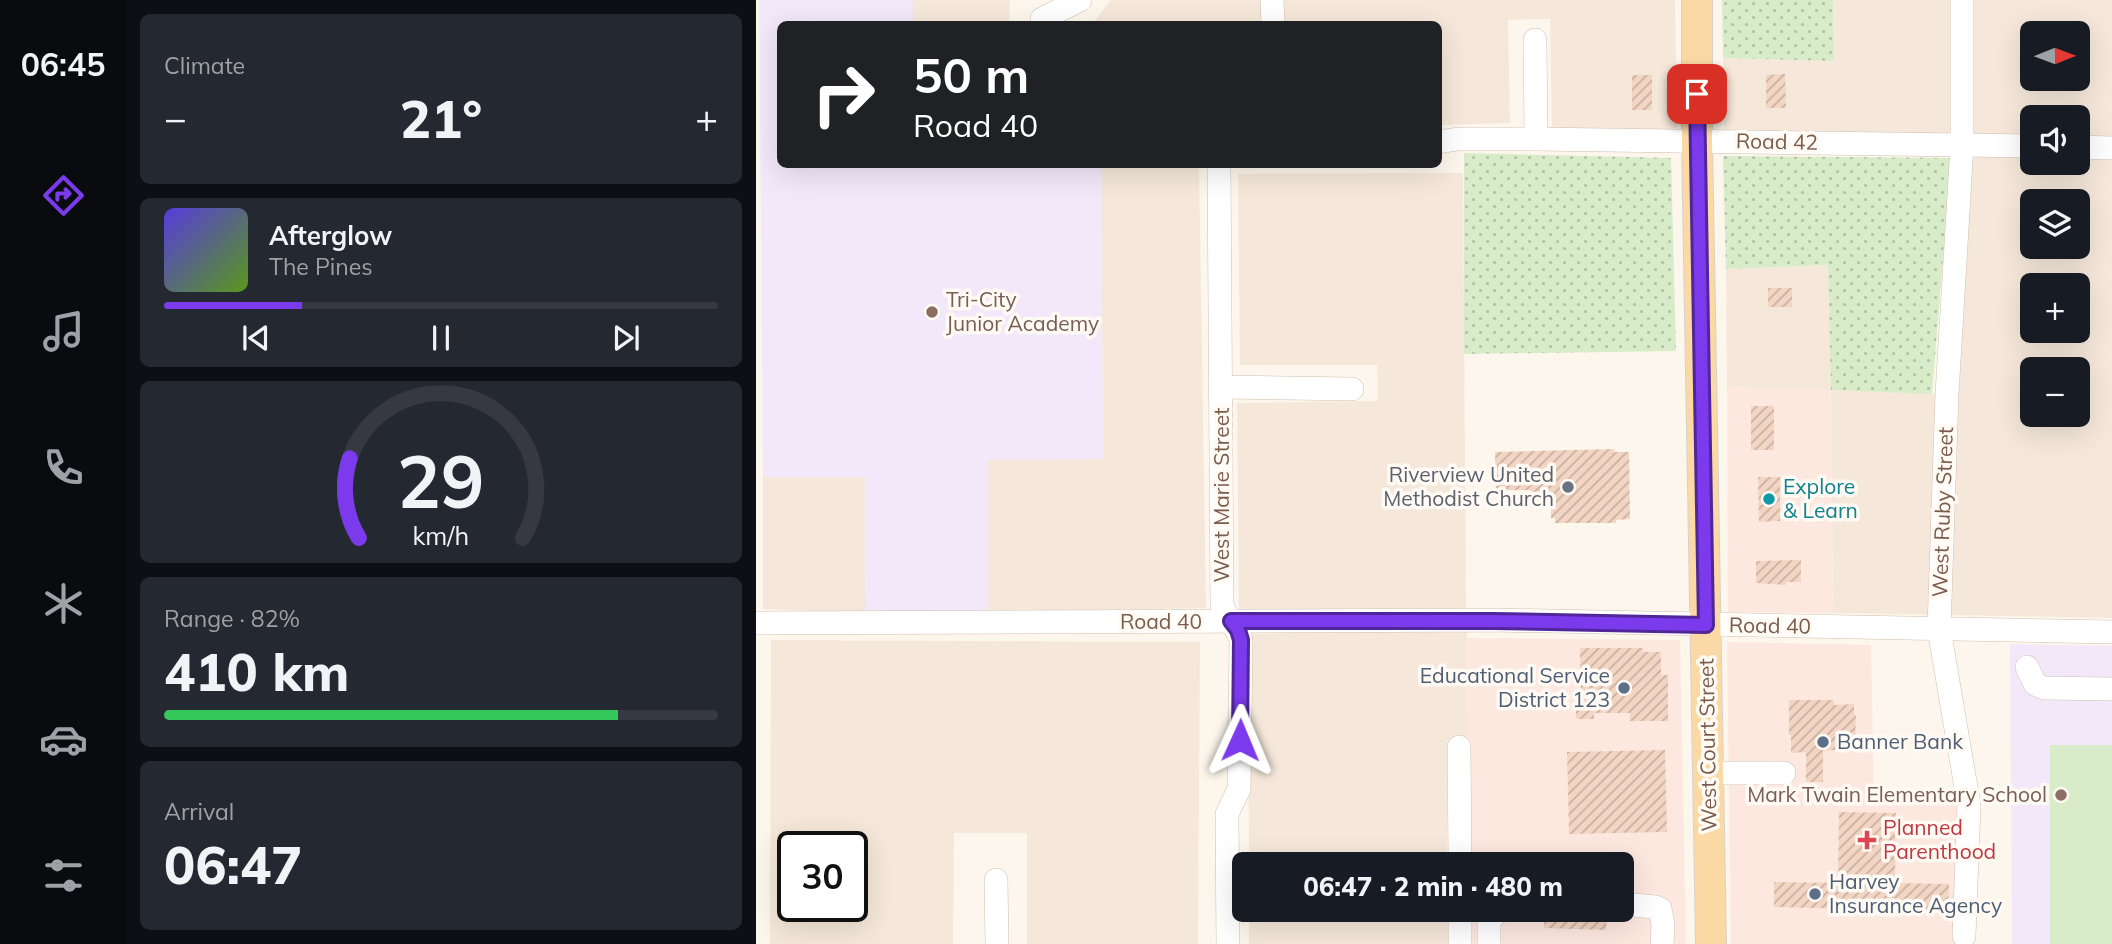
<!DOCTYPE html>
<meta charset="utf-8">
<style>
:root{--surface:#171b24;--page:#242831;--text:#f1f3f6;--muted:#9ea1a6;--line:#363941;--accent:#7c3aed}
body{margin:0;font-family:Mulish,sans-serif;background:var(--page);color:var(--text);height:100vh;display:flex;flex-direction:column;font-size:26px;white-space:nowrap}
*{box-sizing:border-box;margin:0}
p{font-size:23px;color:var(--muted)}
.icon{flex:none;width:38px;height:38px;fill:none;stroke:currentColor;stroke-width:2;stroke-linecap:round;stroke-linejoin:round}
.map{position:relative;flex:1;overflow:hidden}
.side{display:flex;flex-direction:column;gap:14px;padding:14px;background:#0d0f14;width:630px}
.side>*{flex:none}
.guide{position:absolute;left:21px;top:21px;width:665px;height:147px;border-radius:10px;box-shadow:0 7px 28px #0002;background:#202124;color:#fff;overflow:hidden}
.needle{width:46px;rotate:89deg}
.tools{position:absolute;left:1264px;top:21px;display:grid;gap:14px}
.tools a{display:grid;place-items:center;width:70px;height:70px;border-radius:10px;background:var(--surface);box-shadow:0 7px 28px #0002;font-size:35px}
.speed{position:absolute;left:21px;top:831px;display:flex;gap:14px;font-size:35px;font-weight:700;text-align:center}
.speed>*{display:grid;place-content:center;width:91px;height:91px;border-radius:50%;background:var(--surface);box-shadow:0 7px 28px #0002;line-height:1}
.speed .limit{border:4px solid #111;border-radius:10px;background:#fff;color:#111}
.pin{position:absolute;display:grid;place-items:center;width:60px;height:60px;color:#fff;margin:-30px;border-radius:14px;box-shadow:0 4px 10px #0006}
.me{position:absolute;width:77px;margin:-38px;rotate:1deg;stroke-linejoin:round;filter:drop-shadow(0 0 5px #0008)}
.turn{display:flex;align-items:center;gap:24px;height:147px;padding:0 21px;font-size:32px}
.turn .icon{width:91px;height:91px;stroke-width:2.5}
.turn b{display:block;font-size:49px;line-height:60px}
.big{font-size:52px;font-weight:800;line-height:1.1}
.side .tile{flex:1;display:flex;flex-direction:column;justify-content:center;gap:10px;min-width:0;padding:0 24px;border-radius:10px;background:var(--page)}
.side .dial{align-items:center;gap:0}
.dial svg{height:182px;overflow:visible;fill:none;stroke:var(--line);stroke-width:7;stroke-linecap:round;text-anchor:middle}
.dial text{fill:var(--text);stroke:none}
.song{display:flex;align-items:center;gap:21px}
.cover{width:84px;height:84px;border-radius:10px;background:linear-gradient(135deg,hsl(250 70% 55%),hsl(90 70% 35%))}
.played{height:7px;border-radius:4px;background:linear-gradient(90deg,var(--accent) 25%,var(--line) 25%)}
.keys{display:flex;justify-content:space-around;direction:ltr}
.heat{display:flex;justify-content:space-between;align-items:center;font-size:38px;direction:ltr}
.charge{height:10px;border-radius:5px;background:linear-gradient(90deg,#34c759 82%,var(--line) 0)}
.trip{position:absolute;left:476px;top:852px;width:402px;height:70px;border-radius:10px;background:var(--surface);box-shadow:0 7px 28px #0002;font-weight:800;line-height:70px;text-align:center}
main{display:flex;flex:1;min-height:0}
.tabs{display:flex;flex-direction:column;width:126px;justify-content:space-around;align-items:center;background:#090b0e;color:var(--muted)}
.tabs .icon{width:49px;height:49px}
.tabs .current{color:var(--accent)}
.tabs b{font-size:32px;color:var(--text)}
.map>svg:first-child{display:block}
.residential{fill:#f5e8da;fill-rule:evenodd}
.commercial{fill:#fde8e0}
.education{fill:#f3e8fa}
.grass{fill:url(#grass-dots)}
.pitch{fill:#d8ecc9}
.building{fill:url(#building-hatch)}
.lines{fill:none;stroke-linecap:round;stroke-linejoin:round}
.minor-casing{stroke:#d1beb0;stroke-width:24}
.major-casing{stroke:#dad1cd;stroke-width:32}
.minor{stroke:#fff;stroke-width:23}
.major{stroke:#fbd9a5;stroke-width:30}
.route-casing{stroke:#51269a;stroke-width:18}
.route{stroke:#7c3aed;stroke-width:12}
.education-dot{fill:#8d6e63;stroke:#fffaf3;stroke-width:2.5}
.worship-dot{fill:#6b7280;stroke:#fffaf3;stroke-width:2.5}
.culture-dot{fill:#0f9aa8;stroke:#fffaf3;stroke-width:2.5}
.service-dot{fill:#5c6f8a;stroke:#fffaf3;stroke-width:2.5}
.health-dot{fill:#e0444e;stroke:#fffaf3;stroke-width:2.5}
.labels{text-anchor:middle;stroke-width:7;stroke-linejoin:round;paint-order:stroke}
.street-label{font-size:21px;fill:#7a5c4d;stroke:#fffaf3}
.education-label{font-size:21px;fill:#785e54;stroke:#fffaf3;text-anchor:start}
.worship-label{font-size:21px;fill:#5b616d;stroke:#fffaf3;text-anchor:end}
.culture-label{font-size:21px;fill:#0d838f;stroke:#fffaf3;text-anchor:start}
.service-label{font-size:21px;fill:#4e5e75;stroke:#fffaf3;text-anchor:start}
.health-label{font-size:21px;fill:#be3a42;stroke:#fffaf3;text-anchor:start}
</style>
<main>
<nav class="tabs">
<b>06:45</b>
<svg class="icon current" aria-label="directions" viewBox="0 0 24 24"><path d="M12 3l9 9-9 9-9-9zM9 14v-3h6M13 9l2 2-2 2"/></svg>
<svg class="icon" aria-label="music" viewBox="0 0 24 24"><path d="M9 18V5l10-2v13"/><circle cx="6" cy="18" r="3"/><circle cx="16" cy="16" r="3"/></svg>
<svg class="icon" aria-label="phone" viewBox="0 0 24 24"><path d="M5 4h4l2 5-3 2q2 4 5 5l2-3 5 2v4C11 20 4 13 5 4z"/></svg>
<svg class="icon" aria-label="climate" viewBox="0 0 24 24"><path d="M12 3v18M4 7l16 10M4 17L20 7"/></svg>
<svg class="icon" aria-label="car" viewBox="0 0 24 24"><path d="M5 17H2v-5l4-1 3-4h7l3 4 3 1v5h-3M9 17h6M6 11h13"/><circle cx="7" cy="17" r="2"/><circle cx="17" cy="17" r="2"/></svg>
<svg class="icon" aria-label="filters" viewBox="0 0 24 24"><path d="M4 7h16M4 17h16"/><circle cx="9" cy="7" r="2"/><circle cx="15" cy="17" r="2"/></svg>
</nav>
<section class="side">
<div class="tile"><p>Climate</p>
<div class="heat"><a>−</a><b class="big">21°</b><a>+</a></div>
</div>
<div class="tile">
<div class="song"><i class="cover"></i><div><b>Afterglow</b><p>The Pines</p></div></div>
<div class="played"></div>
<div class="keys"><svg class="icon" aria-label="previous" viewBox="0 0 24 24"><path d="M18 5L8 12l10 7zM5 5v14"/></svg><svg class="icon" aria-label="pause" viewBox="0 0 24 24"><path d="M8 5v14M16 5v14"/></svg><svg class="icon" aria-label="next" viewBox="0 0 24 24"><path d="M6 5l10 7-10 7zM19 5v14"/></svg></div>
</div>
<div class="tile dial"><svg viewBox="0 0 100 80">
<path d="M14 69A42 42 0 1 1 86 69"/>
<path d="M14 69A42 42 0 0 1 10 34" stroke="#7c3aed"/>
<text x="50" y="56" font-size="32" font-weight="700">29</text>
<text x="50" y="72" font-size="11">km/h</text>
</svg></div>
<div class="tile"><p>Range · 82%</p><b class="big">410 km</b><div class="charge"></div></div>
<div class="tile"><p>Arrival</p><b class="big">06:47</b></div>
</section>
<div class="map">
<svg width="1356" height="944" viewBox="0 0 1356 944">
<defs>
<pattern id="grass-dots" width="8" height="8" patternUnits="userSpaceOnUse" patternTransform="scale(1.75)"><rect width="8" height="8" fill="#d8ecc9"/><path d="M2 2h.1M6 6h.1" fill="none" stroke="#b4c2a5" stroke-width="1.8" stroke-linecap="round"/></pattern>
<pattern id="building-hatch" width="6" height="6" patternUnits="userSpaceOnUse" patternTransform="scale(1.75)"><rect width="6" height="6" fill="#f3d5c3"/><path d="M-1 1l2-2M0 6l6-6M5 7l2-2" fill="none" stroke="#cab0a1"/></pattern>
</defs>
<rect width="100%" height="100%" fill="#fdf6ec"/>
<g class="residential">
<path d="M157,0H254L253,24H157Z"/>
<path d="M355,0H919L921,133L796,135L794,19L752,20L754,123L683,125L682,24H336Z"/>
<path d="M1077,0H1356V618L1077,613L1075,390L971,387L970,269L1072,265L1076,390L1191,394L1206,145L968,132L967,58L1078,61ZM1276,33H1321V79H1276ZM1276,117H1321V163H1276ZM1276,201H1321V247H1276ZM1276,285H1321V331H1276ZM1276,369H1321V415H1276Z"/>
<path d="M345,165H443L450,608L232,612L231,460L347,459Z"/>
<path d="M707,173L710,612L483,613L481,403L622,401L621,365H484L482,174Z"/>
<path d="M7,477H109L110,613L7,609Z"/>
<path d="M711,628L712,740H691V864H493L492,634Z"/>
<path d="M15,640L444,642L442,944H271V833H198L197,944H14ZM96,847V906H37V847Z"/>
<rect x="493" y="910" width="199" height="34"/>
</g>
<g class="commercial">
<path d="M971,387L1075,390L1077,613L972,612Z"/>
<path d="M711,638L924,640L930,944H714L713,910H866V864H713Z"/>
<path d="M971,642L1115,645L1118,796L1217,797V944H975Z"/>
</g>
<g class="education">
<path d="M3,0H157V24H24V164L345,165L347,459L231,460L232,612L110,613L109,477H7Z"/>
<path d="M1254,644L1356,646V944H1256Z"/>
</g>
<g class="grass">
<path d="M966,0H1077L1078,61L967,58Z"/>
<path d="M708,153L915,158L920,351L708,354Z"/>
<path d="M967,156L1195,158L1176,394L1075,390L1072,265L970,269Z"/>
</g>
<rect class="pitch" x="1294" y="745" width="62" height="199"/>
<g class="building">
<path d="M1029,74L1030,108H1010V75Z"/>
<rect x="876" y="75" width="20" height="35"/>
<rect x="1012" y="288" width="24" height="19"/>
<rect x="995" y="406" width="23" height="44"/>
<path d="M858,449V452H873L874,519L860,520V523H799V518H795V507L775,508L774,490H740L739,452Z"/>
<path d="M1002,477H1024V521L1003,522Z"/>
<path d="M1045,560V582H1030V585L1000,583V561Z"/>
<path d="M824,648H887V652H905V675H912V721H874V713H838V719H820V701H825Z"/>
<path d="M1033,700H1078V705L1098,704V715H1100L1099,748L1067,751V782H1050V752L1035,753V735H1033Z"/>
<path d="M909,750L911,832L813,834L811,752Z"/>
<path d="M1083,812L1140,813L1139,883L1193,884L1192,910L1129,909L1118,907V900L1092,899V909L1018,907V882L1082,883Z"/>
<path d="M788,910H851L850,930L788,928Z"/>
</g>
<g class="lines">
<g class="minor-casing">
<g id="minor">
<path d="M516,0L517,24"/>
<path d="M1206,0V145L1191,394L1183,629L1213,805L1208,936"/>
<path d="M286,19L324,0"/>
<path d="M779,40L780,139"/>
<path d="M682,142L702,139H780L1276,146"/>
<path d="M1321,147L1356,148"/>
<path d="M463,164L466,605C470,618 481,627 485,640L483,789L471,814L472,944"/>
<path d="M466,387L596,389"/>
<path d="M0,623L737,620L1356,632"/>
<path d="M1271,667L1279,684L1288,688L1356,689"/>
<path d="M703,747L704,864"/>
<path d="M952,773H1028"/>
<path d="M240,880L241,944"/>
<path d="M866,904L899,907L904,909L907,924L906,944"/>
<path d="M704,910V944"/>
<path d="M733,944V921L743,910"/>
</g>
</g>
<g class="major-casing">
<path id="major" d="M941,0V141L955,944"/>
</g>
<use href="#minor" class="minor"/>
<use href="#major" class="major"/>
</g>
<g class="lines">
<g class="route-casing">
<path id="route" d="M484,740L485,640L482,630L475,621H737L950,625L941,94"/>
</g>
<use href="#route" class="route"/>
</g>
<g class="education-dot">
<circle cx="176" cy="312" r="7"/>
<circle cx="1305" cy="795" r="7"/>
</g>
<circle class="worship-dot" cx="812" cy="487" r="7"/>
<circle class="culture-dot" cx="1013" cy="499" r="7"/>
<g class="service-dot">
<circle cx="868" cy="688" r="7"/>
<circle cx="1067" cy="742" r="7"/>
<circle cx="1059" cy="894" r="7"/>
</g>
<path class="health-dot" d="M1107.5 829.5h7v7h7v7h-7v7h-7v-7h-7v-7h7z"/>
<g class="labels">
<g class="street-label">
<text transform="translate(1021 142) rotate(1)" y="7">Road 42</text>
<text transform="translate(466 495) rotate(-90)" y="7">West Marie Street</text>
<text transform="translate(1187 512) rotate(-88)" y="7">West Ruby Street</text>
<text x="405" y="629">Road 40</text>
<text transform="translate(1014 626) rotate(1)" y="7">Road 40</text>
<text transform="translate(952 745) rotate(-91)" y="7">West Court Street</text>
</g>
<g class="education-label">
<text x="190" y="307">Tri-City<tspan x="190" dy="24">Junior Academy</tspan></text>
<text x="1291" y="802" text-anchor="end">Mark Twain Elementary School</text>
</g>
<g class="worship-label">
<text x="798" y="482">Riverview United<tspan x="798" dy="24">Methodist Church</tspan></text>
</g>
<g class="culture-label">
<text x="1027" y="494">Explore<tspan x="1027" dy="24">&amp; Learn</tspan></text>
</g>
<g class="service-label">
<text x="854" y="683" text-anchor="end">Educational Service<tspan x="854" dy="24">District 123</tspan></text>
<text x="1081" y="749">Banner Bank</text>
<text x="1073" y="889">Harvey<tspan x="1073" dy="24">Insurance Agency</tspan></text>
</g>
<g class="health-label">
<text x="1127" y="835">Planned<tspan x="1127" dy="24">Parenthood</tspan></text>
</g>
</g>
</svg>
<div class="tools">
<a><svg class="needle" viewBox="-14 -14 28 28"><path d="M0-13l5 13h-10z" fill="#e53935"/><path d="M0 13l5-13h-10z" fill="#9ea1a6"/></svg></a>
<a><svg class="icon" aria-label="sound" viewBox="0 0 24 24"><path d="M4 9h4l5-4v14l-5-4H4zM17 9q2 3 0 6"/></svg></a>
<a><svg class="icon" aria-label="layers" viewBox="0 0 24 24"><path d="M12 4l9 5-9 5-9-5zM3 14l9 5 9-5"/></svg></a>
<a>+</a>
<a>−</a>
</div>
<div class="speed"><div class="limit">30</div></div>
<div class="pin" style="left:941px;top:94px;background:#d93025"><svg class="icon" aria-label="arrive" viewBox="0 0 24 24"><path d="M6 21V4h12l-3 4 3 4H6"/></svg></div>
<svg class="me" style="left:484px;top:740px" viewBox="-20 -20 40 40"><path d="M0-17L14 15 0 8-14 15z" fill="#7c3aed" stroke="#fff" stroke-width="4"/></svg>
<div class="trip">06:47 · 2 min · 480 m</div>
<div class="guide">
<div class="turn"><svg class="icon" aria-label="right" viewBox="0 0 24 24"><path d="M7 20v-9h11M14 6l5 5-5 5"/></svg><div><b>50 m</b>Road 40</div></div>
</div>
</div>
</main>
